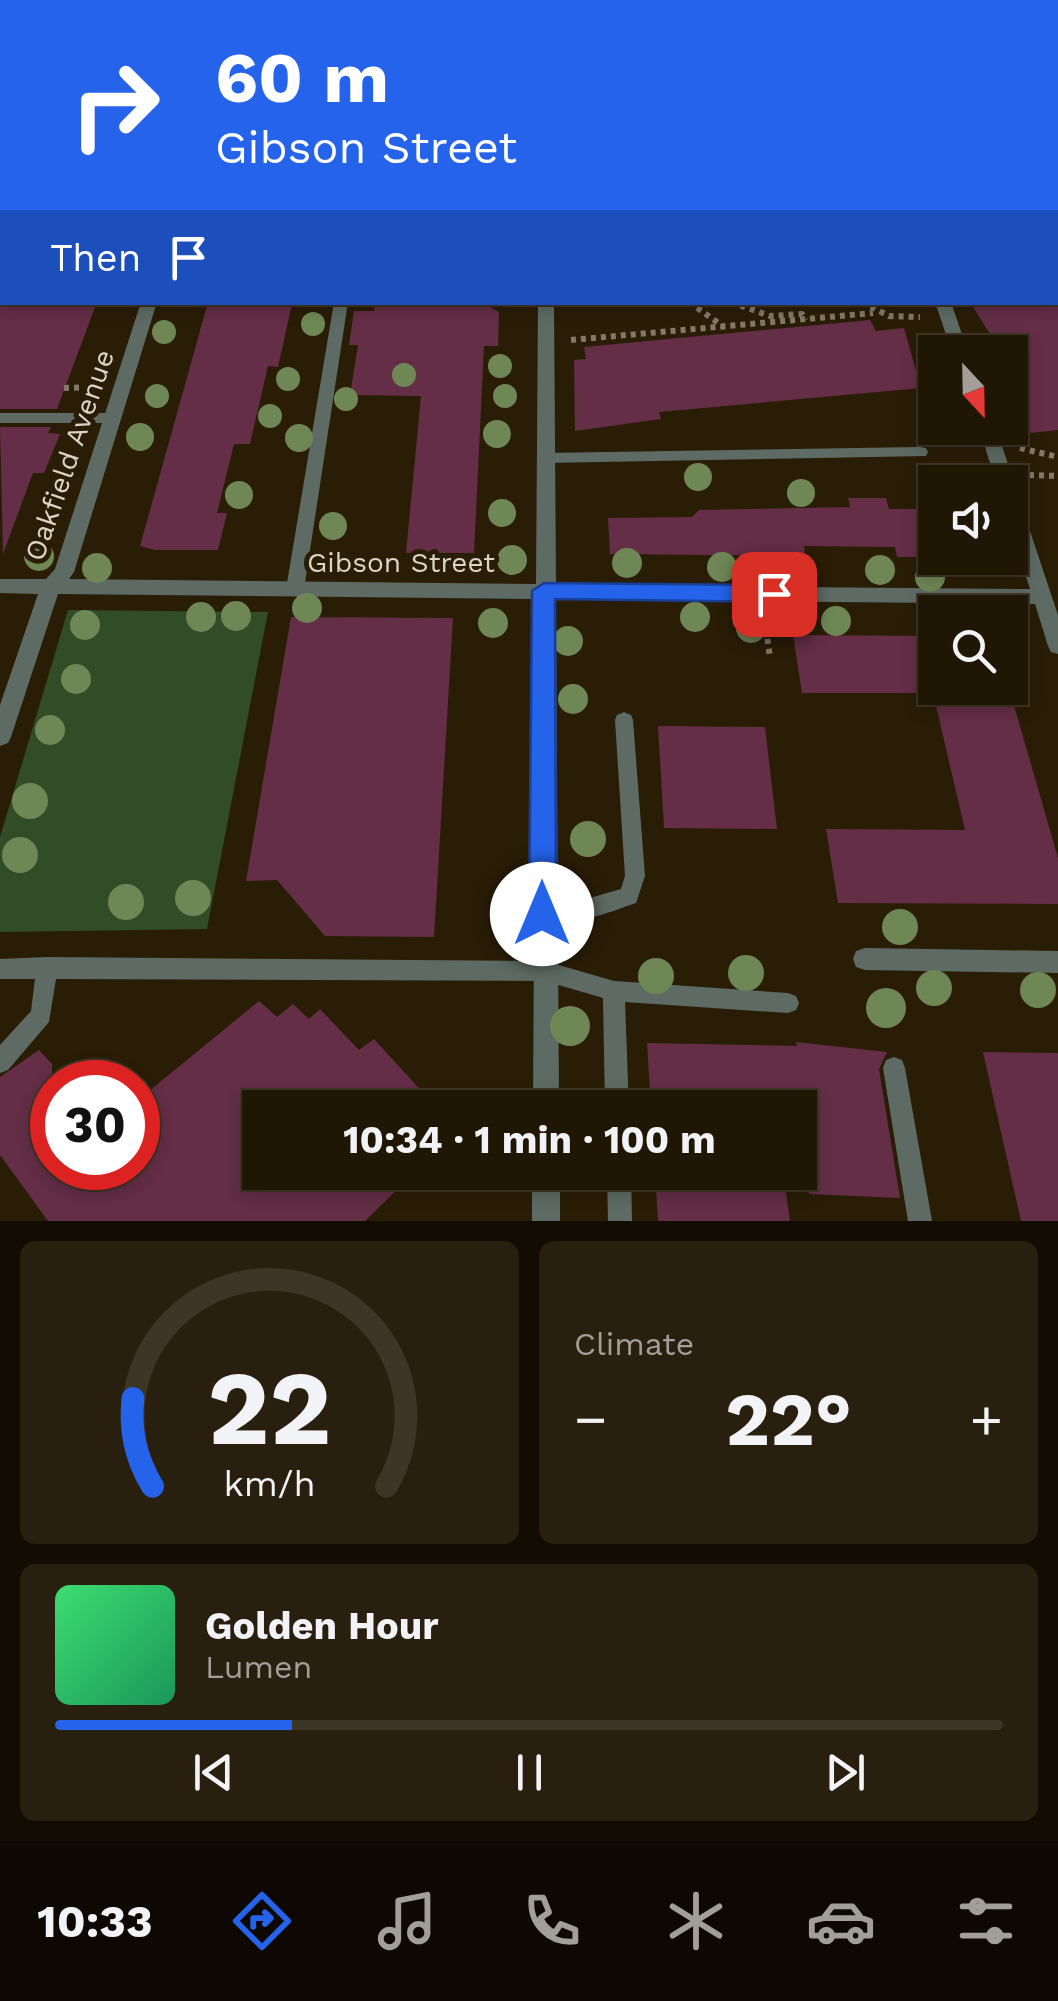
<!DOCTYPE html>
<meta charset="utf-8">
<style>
:root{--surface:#201604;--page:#281f0e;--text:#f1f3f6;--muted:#a29f9a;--line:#3d3526;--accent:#2563eb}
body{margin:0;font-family:"Work Sans",sans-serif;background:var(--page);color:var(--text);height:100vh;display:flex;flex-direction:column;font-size:38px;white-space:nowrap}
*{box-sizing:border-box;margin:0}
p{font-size:32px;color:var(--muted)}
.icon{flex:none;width:55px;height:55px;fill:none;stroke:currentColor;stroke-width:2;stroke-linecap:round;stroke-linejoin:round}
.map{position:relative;height:1221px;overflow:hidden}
.side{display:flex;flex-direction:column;gap:20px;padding:20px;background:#120c02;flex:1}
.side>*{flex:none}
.hud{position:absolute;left:0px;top:0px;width:1060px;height:305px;box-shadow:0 5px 15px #0003,0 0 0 2px var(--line);background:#2563eb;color:#fff;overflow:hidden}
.needle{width:65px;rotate:158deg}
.controls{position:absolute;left:918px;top:335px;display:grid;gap:20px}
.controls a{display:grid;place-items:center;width:110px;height:110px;border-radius:0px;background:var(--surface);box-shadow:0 5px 15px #0003,0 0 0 2px var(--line);font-size:50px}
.speed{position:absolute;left:30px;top:1060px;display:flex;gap:20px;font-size:50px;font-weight:700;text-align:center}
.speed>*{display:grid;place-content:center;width:130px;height:130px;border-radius:50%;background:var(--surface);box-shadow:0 5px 15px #0003,0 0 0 2px var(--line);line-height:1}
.speed .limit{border:15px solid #d22;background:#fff;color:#111}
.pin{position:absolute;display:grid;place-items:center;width:85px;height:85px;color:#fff;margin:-42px;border-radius:20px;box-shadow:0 5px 15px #0006}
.me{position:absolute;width:110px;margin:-55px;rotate:0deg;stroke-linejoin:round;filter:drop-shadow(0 0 8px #0008)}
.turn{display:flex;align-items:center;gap:35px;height:210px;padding:0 50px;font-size:45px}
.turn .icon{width:130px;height:130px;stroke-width:2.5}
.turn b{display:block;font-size:70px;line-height:85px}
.then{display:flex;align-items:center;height:95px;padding:0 50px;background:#0003;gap:20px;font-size:38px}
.big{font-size:75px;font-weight:700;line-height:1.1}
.side .widget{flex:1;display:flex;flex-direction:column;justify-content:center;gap:15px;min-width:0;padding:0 35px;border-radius:15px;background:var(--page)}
.side .dial{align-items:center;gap:0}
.dial svg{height:260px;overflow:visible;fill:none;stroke:var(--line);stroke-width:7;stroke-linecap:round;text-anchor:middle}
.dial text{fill:var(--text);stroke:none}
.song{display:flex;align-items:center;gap:30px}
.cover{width:120px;height:120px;border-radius:15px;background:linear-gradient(135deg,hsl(140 70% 55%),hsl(150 70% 35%))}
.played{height:10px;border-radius:5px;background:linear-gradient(90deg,var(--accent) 25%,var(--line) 25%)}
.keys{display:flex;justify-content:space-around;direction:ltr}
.heat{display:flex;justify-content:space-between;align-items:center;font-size:55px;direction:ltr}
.side .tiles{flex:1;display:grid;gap:20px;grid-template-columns:1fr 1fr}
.widget:last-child{grid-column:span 2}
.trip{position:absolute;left:242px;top:1090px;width:575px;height:100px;border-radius:0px;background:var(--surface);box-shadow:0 5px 15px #0003,0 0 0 2px var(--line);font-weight:700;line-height:100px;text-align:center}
.tabs{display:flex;height:160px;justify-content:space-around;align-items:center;background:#0d0902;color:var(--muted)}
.tabs .icon{width:70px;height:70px}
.tabs .selected{color:var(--accent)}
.tabs b{font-size:45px;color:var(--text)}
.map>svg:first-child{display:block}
.green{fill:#314d27}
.building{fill:#632e46}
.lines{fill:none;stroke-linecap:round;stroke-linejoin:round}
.path{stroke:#847967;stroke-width:6;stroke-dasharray:5 5;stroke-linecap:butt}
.lane{fill:#5d6b64;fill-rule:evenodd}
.street{fill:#5d6b64;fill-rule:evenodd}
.secondary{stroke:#80968c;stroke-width:20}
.tree{fill:#6f8755}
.route{fill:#2563eb;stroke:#184099;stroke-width:2.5}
.labels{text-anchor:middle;stroke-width:10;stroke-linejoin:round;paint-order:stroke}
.street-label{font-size:28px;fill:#dcd4c6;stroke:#2a1d06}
</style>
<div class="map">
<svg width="1058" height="1221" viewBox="0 0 1058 1221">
<rect width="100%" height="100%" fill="#2a1d06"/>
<path class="green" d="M68,610L268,612L207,929L0,932V837Z"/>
<g class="building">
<path d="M0,302H97L57,409H0Z"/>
<path d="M208,302L292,304L278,367L268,366L250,444H234L217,513H227L218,550H155L140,546Z"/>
<path d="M376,302H480L499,312L498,346H484L474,553H406L421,396L350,395L358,345H349L354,311H374Z"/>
<path d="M970,302H1058V430L1010,435V352H1001Z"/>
<path d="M870,320L876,331L904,328L921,388L659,412L661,419L575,431L574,360L586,359L584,347Z"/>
<path d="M0,427H51L48,433L60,434L44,473H33L3,554Z"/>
<path d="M848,498H886L889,509H935V557H897L895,547L804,546L805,556L610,554L608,518L692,517L699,510L850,507Z"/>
<path d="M291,617L453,618L434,937L325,936L277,880L246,881Z"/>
<path d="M793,635L935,636V688H1009L1058,858V904L838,903L826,829L965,830L933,693H802Z"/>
<path d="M658,726L765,727L777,829L664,828Z"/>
<path d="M259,1001L277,1017L293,1004L309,1019L320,1009L359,1050L374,1039L437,1108H260V1172H415L365,1221H48L0,1155V1077L39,1050L52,1064V1168H138V1100Z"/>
<path d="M796,1042L887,1052L879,1069L900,1198L809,1194L802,1108H651L647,1043L797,1046Z"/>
<path d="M983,1052L1058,1053V1221H1021Z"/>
<path d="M655,1172H783L790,1221H658Z"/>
</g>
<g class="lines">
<g class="path">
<path d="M689,302L724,327"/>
<path d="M731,302L770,316L802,314L806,320"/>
<path d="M862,302L889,316L920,317"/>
<path d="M571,340L873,313"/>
<path d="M64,388L95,387"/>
<path d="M1020,448L1058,457"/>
<path d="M1029,475L1058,476"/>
<path d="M766,629L770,657"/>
</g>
<g class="lane">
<path d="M883,0H893L894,2H884Z"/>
<path d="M910,0H921L922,2H912Z"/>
<path d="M1017,0H1028L1029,2H1019Z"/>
<path d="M2,160V171L0,172V161Z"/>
<path d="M334,302H348L304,589L295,595L286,589Z"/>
<path d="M0,413H110L118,418L110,423H0Z"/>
<path d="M920,447L926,448L928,452L926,456L545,463L537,458L545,453Z"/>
<path d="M624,712L631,715L633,720L645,876L636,903C607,913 565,930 535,920L532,913L535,906L576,902L621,889L625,876L615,720L617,715Z"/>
<path d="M47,957L545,961L614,981L788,993L796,996L799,1003L796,1010L788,1013L625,1002L629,1108H605L603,998L545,981L56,979L49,1022L8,1070L0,1073V1045L31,1011L35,979H0V959Z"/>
<path d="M894,1057L902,1060L905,1068L932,1221H908L883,1068L886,1060Z"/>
<path d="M607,1172H631L632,1221H608Z"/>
</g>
<g class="street">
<path d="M141,302H157L74,572L69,579L536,584L538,302H554L556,585L1030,589L1010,527V492L1019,498L1058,615V654L1051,652L1048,646L1035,604L556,599L559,1108H533L536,599L58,594L11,737L8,743L0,746V705L38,594L0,593V579H46L55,569Z"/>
<path d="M935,302H951L968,352H952Z"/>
<path d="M979,428H996L1014,482L1011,486L1010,482H996Z"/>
<path d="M865,948L1058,951V973L865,970L856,967L853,959L856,951Z"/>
<rect x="532" y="1172" width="28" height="49"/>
</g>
<path class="secondary" d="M0,217L2,216"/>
</g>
<g class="tree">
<circle cx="313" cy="324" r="12"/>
<circle cx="164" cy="332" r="12"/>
<circle cx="500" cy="366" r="12"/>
<circle cx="404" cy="375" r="12"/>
<circle cx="288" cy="379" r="12"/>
<circle cx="157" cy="396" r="12"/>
<circle cx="505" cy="396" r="12"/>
<circle cx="346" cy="399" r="12"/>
<circle cx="270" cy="416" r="12"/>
<circle cx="497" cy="434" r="14"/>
<circle cx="140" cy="437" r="14"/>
<circle cx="299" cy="438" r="14"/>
<circle cx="698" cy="477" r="14"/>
<circle cx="801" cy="493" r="14"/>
<circle cx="239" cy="495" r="14"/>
<circle cx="502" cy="513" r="14"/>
<circle cx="333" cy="526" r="14"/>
<circle cx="39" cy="556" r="15"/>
<circle cx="512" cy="560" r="15"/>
<circle cx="627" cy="563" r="15"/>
<circle cx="722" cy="567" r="15"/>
<circle cx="97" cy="568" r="15"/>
<circle cx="880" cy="570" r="15"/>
<circle cx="930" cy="577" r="15"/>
<circle cx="307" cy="608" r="15"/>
<circle cx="236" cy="616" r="15"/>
<circle cx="201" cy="617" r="15"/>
<circle cx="695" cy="617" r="15"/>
<circle cx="801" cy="621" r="15"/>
<circle cx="836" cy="621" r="15"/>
<circle cx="493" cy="623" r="15"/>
<circle cx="85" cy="625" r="15"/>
<circle cx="751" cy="628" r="15"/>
<circle cx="568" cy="641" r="15"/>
<circle cx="76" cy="679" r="15"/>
<circle cx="573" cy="699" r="15"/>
<circle cx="50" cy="730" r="15"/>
<circle cx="30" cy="801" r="18"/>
<circle cx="588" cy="839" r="18"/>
<circle cx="20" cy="855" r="18"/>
<circle cx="193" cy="898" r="18"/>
<circle cx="126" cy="902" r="18"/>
<circle cx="900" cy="927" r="18"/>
<circle cx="746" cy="973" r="18"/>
<circle cx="656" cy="976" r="18"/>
<circle cx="934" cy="988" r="18"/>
<circle cx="1038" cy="990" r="18"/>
<circle cx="886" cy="1008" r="20"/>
<circle cx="570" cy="1026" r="20"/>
</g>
<path class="route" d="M544,583L774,585L785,594L774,602L555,599L556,914L552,922L542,926L533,922L529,914L532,591Z"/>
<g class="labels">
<g class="street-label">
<text transform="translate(69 455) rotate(-71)" y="10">Oakfield Avenue</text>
<text x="401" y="572">Gibson Street</text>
</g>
</g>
</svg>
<div class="controls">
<a><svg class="needle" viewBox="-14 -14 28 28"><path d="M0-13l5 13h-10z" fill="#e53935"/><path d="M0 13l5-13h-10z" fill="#a29f9a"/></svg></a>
<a><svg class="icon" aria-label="sound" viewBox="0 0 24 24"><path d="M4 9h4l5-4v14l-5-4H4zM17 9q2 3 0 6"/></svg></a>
<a><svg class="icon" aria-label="search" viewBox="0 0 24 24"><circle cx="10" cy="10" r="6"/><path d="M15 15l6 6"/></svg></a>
</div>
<div class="speed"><div class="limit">30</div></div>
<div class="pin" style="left:774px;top:594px;background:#d93025"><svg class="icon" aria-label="arrive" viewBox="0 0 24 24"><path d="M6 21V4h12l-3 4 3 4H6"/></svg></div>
<svg class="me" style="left:542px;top:914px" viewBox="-20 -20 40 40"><circle r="19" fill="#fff"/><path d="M0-13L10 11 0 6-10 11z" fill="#2563eb"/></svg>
<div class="trip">10:34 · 1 min · 100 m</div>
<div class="hud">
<div class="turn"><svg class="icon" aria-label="right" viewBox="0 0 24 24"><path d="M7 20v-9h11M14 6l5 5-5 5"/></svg><div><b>60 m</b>Gibson Street</div></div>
<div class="then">Then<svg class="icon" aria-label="arrive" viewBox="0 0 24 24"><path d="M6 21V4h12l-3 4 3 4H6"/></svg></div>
</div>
</div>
<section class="side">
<div class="tiles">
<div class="widget dial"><svg viewBox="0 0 100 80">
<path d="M14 69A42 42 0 1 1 86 69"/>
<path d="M14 69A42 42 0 0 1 8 42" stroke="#2563eb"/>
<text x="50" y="56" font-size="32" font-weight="700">22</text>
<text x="50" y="72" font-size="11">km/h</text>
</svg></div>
<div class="widget"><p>Climate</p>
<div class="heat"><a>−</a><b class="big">22°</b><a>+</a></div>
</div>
<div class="widget">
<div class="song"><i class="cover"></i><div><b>Golden Hour</b><p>Lumen</p></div></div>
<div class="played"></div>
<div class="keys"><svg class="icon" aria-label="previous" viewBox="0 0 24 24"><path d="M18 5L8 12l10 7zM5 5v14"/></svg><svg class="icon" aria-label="pause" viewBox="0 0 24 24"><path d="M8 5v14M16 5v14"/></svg><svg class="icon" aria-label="next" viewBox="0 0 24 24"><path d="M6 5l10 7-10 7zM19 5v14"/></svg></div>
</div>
</div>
</section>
<nav class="tabs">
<b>10:33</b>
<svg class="icon selected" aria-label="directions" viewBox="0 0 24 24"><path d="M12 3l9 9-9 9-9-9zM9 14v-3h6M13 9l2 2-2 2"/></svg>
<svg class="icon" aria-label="music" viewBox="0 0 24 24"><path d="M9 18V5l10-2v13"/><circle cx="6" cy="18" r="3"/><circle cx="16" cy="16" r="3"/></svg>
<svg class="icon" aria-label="phone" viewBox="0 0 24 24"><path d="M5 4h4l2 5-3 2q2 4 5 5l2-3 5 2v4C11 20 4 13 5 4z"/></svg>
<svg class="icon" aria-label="climate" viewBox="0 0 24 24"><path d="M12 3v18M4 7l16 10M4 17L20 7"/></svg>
<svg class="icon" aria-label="car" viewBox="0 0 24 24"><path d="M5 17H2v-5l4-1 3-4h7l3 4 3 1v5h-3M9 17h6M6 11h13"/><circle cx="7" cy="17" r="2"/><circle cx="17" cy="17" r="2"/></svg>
<svg class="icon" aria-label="filters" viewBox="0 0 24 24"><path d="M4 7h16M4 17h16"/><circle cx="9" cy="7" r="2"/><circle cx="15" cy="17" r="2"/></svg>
</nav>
